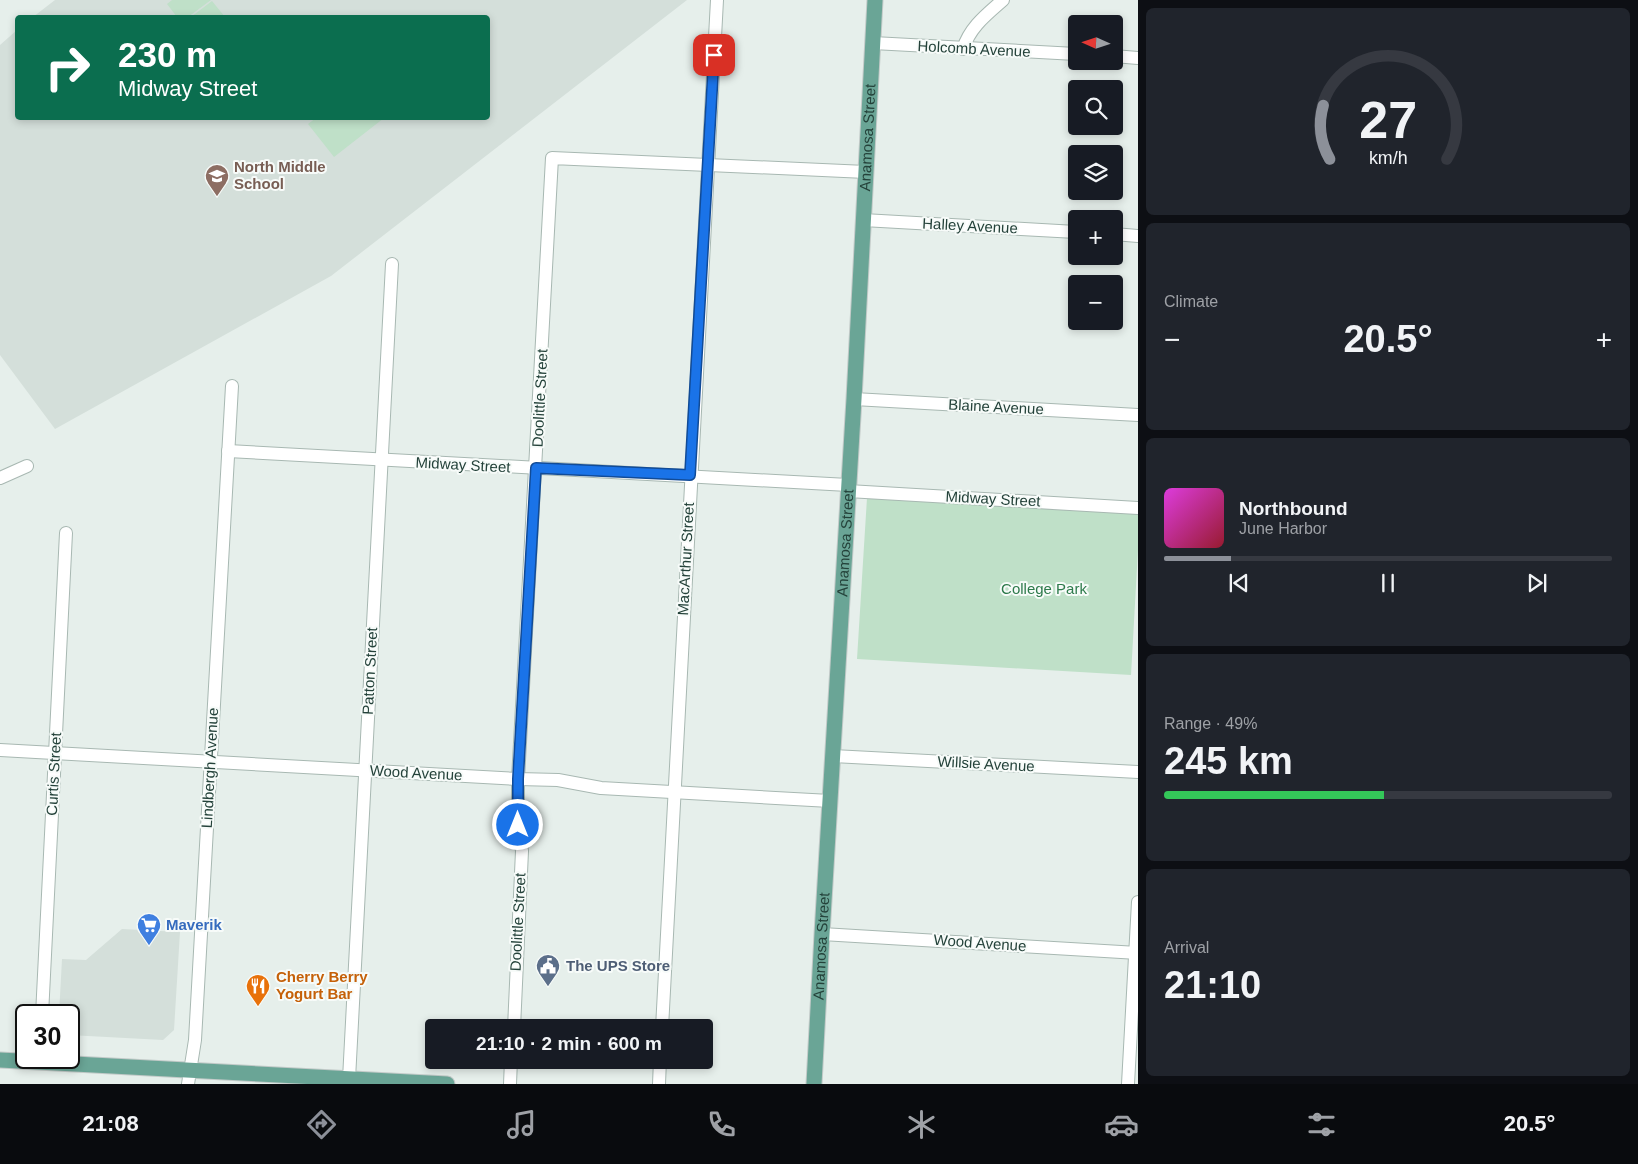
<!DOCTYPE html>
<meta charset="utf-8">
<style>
:root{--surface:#171b24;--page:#20242c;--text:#f1f3f6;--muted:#9ea1a6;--line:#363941;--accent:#8c9099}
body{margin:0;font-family:Arial,sans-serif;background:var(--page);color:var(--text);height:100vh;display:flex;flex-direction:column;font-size:19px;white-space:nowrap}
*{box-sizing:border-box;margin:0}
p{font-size:16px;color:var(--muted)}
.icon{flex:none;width:28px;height:28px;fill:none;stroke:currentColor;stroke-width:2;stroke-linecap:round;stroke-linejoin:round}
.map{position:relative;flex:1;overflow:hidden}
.panel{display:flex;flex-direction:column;gap:8px;padding:8px;background:#0d0f14;width:500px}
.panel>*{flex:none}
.guide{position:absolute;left:15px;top:15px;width:475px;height:105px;border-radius:5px;box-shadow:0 2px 8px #0003;background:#0b6e4f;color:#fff;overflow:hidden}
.needle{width:32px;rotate:273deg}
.tools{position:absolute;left:1068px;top:15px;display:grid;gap:10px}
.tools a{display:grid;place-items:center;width:55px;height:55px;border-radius:5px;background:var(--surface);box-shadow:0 2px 8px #0003;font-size:25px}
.speed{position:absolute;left:15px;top:1004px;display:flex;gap:10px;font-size:25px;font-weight:700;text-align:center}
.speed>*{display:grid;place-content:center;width:65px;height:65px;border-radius:50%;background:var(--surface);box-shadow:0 2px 8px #0003;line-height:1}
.speed .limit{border:2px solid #111;border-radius:8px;background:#fff;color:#111}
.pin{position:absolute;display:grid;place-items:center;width:42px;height:42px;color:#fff;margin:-21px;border-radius:10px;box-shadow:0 2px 8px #0006}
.me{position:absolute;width:55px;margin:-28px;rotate:0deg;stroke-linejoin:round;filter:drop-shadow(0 0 4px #0008)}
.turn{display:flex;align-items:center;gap:18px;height:105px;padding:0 20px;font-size:22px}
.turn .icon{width:65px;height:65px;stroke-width:2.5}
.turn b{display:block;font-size:35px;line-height:42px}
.big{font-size:38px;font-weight:800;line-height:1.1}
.panel .card{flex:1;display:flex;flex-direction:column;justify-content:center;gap:8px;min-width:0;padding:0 18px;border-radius:8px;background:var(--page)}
.panel .dial{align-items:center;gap:0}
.dial svg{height:130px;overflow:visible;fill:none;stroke:var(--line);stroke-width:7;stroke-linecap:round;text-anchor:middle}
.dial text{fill:var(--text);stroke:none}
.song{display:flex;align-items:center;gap:15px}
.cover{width:60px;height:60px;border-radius:8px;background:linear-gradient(135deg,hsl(300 70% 55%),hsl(350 70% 35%))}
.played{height:5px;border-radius:2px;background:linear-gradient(90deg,var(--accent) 15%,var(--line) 15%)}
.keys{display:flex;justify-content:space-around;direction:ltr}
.heat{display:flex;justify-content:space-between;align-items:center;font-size:28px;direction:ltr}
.charge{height:8px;border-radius:4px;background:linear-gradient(90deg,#34c759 49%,var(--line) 0)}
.trip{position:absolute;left:425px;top:1019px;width:288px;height:50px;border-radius:5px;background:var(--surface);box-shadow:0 2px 8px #0003;font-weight:800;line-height:50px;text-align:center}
.tab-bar{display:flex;height:80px;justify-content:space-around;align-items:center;background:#090b0e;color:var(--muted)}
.tab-bar .icon{width:35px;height:35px}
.tab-bar .active{color:var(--accent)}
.tab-bar b{font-size:22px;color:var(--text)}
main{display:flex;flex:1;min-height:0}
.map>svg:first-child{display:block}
.built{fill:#d4dfda}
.green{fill:#bfe0c8}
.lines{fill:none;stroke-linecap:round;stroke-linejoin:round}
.minor-casing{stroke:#a8b8b2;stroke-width:14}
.major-casing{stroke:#c2cac8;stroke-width:17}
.minor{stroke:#fff;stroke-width:12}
.major{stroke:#6aa596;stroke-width:15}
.route-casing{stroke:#114b97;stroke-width:12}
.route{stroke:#1a73e8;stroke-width:9}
.labels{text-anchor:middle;stroke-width:4;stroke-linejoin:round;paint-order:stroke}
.street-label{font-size:15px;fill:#24423a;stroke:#f7fbf9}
.education-label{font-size:15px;font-weight:bold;fill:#785e54;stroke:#f7fbf9;text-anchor:start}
.park-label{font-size:15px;fill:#2d7a4b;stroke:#f7fbf9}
.shop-label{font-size:15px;font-weight:bold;fill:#366cbe;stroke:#f7fbf9;text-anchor:start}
.service-label{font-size:15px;font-weight:bold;fill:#4e5e75;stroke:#f7fbf9;text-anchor:start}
.food-label{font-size:15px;font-weight:bold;fill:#c56008;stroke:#f7fbf9;text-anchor:start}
</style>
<main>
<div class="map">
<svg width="1138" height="1084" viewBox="0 0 1138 1084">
<rect width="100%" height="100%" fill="#e6efeb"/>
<g class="built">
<path d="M55,0H687L331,276L55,429L0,355V45L17,30L18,118H488V18L33,17Z"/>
<path d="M122,929L180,932L174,1030L163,1040L69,1035V1015H59L62,959L86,960Z"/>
</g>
<g class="green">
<path d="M172,0H211L188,17H177L167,4Z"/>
<path d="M212,1L225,17H191Z"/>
<path d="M316,118H384L334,157L308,124Z"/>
<path d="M867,498L1138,513V550L1131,675L857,659Z"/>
</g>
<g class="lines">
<g class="minor-casing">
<g id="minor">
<path d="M873,43L1076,54"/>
<path d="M963,49C970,27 986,15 1003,0"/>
<path d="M1114,56L1138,58"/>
<path d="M863,220L1076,232"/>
<path d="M1114,234L1138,236"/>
<path d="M854,399L1138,415"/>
<path d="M228,451L848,485"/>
<path d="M0,478L27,466"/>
<path d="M848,491L1138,508"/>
<path d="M0,750L518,779L558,780L601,788L830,801"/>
<path d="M833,756L1138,772"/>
<path d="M822,934L1138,953"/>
<path d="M42,1015L66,533"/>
<path d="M514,1028L522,851L518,825V779L552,158L866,172"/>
<path d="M662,1028L717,0"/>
<path d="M349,1079L392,264"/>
<path d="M188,1084L195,1040L232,386"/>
<path d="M510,1084L511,1060"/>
<path d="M659,1084L660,1060"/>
<path d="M1128,1084L1138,902"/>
</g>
</g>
<g class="major-casing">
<g id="major">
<path d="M0,1060L447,1084"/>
<path id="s1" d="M814,1084L822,934L854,399L875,0"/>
</g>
</g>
<use href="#minor" class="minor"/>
<use href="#major" class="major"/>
</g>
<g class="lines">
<g class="route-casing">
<path id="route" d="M518,825V779L536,468L690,475L714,55"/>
</g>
<use href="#route" class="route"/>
</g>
<defs>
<g id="school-pin" transform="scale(1.25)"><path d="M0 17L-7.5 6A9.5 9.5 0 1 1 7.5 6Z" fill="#8d6e63" stroke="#f7fbf9"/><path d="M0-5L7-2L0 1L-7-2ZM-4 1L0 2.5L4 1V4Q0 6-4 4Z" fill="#fff"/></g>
<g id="supermarket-pin" transform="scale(1.25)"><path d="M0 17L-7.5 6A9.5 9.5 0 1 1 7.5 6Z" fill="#3f7fe0" stroke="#f7fbf9"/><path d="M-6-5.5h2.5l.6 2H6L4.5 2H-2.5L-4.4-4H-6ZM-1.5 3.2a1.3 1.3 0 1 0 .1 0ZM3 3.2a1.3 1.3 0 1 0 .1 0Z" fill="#fff"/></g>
<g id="civic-pin" transform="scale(1.25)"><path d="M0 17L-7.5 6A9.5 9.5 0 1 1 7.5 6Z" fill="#5c6f8a" stroke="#f7fbf9"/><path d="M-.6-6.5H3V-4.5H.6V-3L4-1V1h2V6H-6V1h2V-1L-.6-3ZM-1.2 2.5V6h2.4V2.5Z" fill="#fff"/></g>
<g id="restaurant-pin" transform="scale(1.25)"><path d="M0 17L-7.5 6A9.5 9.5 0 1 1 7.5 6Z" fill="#e8710a" stroke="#f7fbf9"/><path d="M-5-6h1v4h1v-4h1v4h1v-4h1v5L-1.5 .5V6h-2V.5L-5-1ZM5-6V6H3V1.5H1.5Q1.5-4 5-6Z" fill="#fff"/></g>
</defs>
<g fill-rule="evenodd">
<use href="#school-pin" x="217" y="176"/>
<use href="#supermarket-pin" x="149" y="925"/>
<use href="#civic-pin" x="548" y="966"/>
<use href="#restaurant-pin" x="258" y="986"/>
</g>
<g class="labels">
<g class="street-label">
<text transform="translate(974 49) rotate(3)" y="5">Holcomb Avenue</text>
<text dy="5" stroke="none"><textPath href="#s1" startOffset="948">Anamosa Street</textPath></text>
<text transform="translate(970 226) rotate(3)" y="5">Halley Avenue</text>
<text transform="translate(540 398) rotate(-87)" y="5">Doolittle Street</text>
<text transform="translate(996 407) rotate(3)" y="5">Blaine Avenue</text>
<text transform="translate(463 465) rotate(3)" y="5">Midway Street</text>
<text transform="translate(993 499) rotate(3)" y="5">Midway Street</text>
<text dy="5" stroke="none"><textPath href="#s1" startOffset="542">Anamosa Street</textPath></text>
<text transform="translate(686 559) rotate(-87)" y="5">MacArthur Street</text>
<text transform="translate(370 671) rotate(-87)" y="5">Patton Street</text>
<text transform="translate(986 764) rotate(3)" y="5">Willsie Avenue</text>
<text transform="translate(210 768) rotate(-87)" y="5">Lindbergh Avenue</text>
<text transform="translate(416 773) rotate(3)" y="5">Wood Avenue</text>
<text transform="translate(54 774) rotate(-87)" y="5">Curtis Street</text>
<text transform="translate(518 922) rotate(-87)" y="5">Doolittle Street</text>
<text transform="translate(980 943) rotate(4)" y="5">Wood Avenue</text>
<text dy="5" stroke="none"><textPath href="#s1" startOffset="138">Anamosa Street</textPath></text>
</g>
<g class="education-label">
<text x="234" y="172">North Middle<tspan x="234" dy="17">School</tspan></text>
</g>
<g class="park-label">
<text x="1044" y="594">College Park</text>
</g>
<g class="shop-label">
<text x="166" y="930">Maverik</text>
</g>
<g class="service-label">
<text x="566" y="971">The UPS Store</text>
</g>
<g class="food-label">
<text x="276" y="982">Cherry Berry<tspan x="276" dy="17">Yogurt Bar</tspan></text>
</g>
</g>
</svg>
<div class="tools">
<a><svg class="needle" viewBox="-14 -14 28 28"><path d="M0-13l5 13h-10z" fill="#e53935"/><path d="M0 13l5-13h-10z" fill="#9ea1a6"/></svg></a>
<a><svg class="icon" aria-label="search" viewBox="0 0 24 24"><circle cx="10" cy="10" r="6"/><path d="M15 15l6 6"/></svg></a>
<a><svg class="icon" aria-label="layers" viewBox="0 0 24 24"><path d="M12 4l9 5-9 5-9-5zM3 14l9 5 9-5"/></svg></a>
<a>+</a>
<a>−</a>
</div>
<div class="speed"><div class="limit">30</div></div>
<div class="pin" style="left:714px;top:55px;background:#d93025"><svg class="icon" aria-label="arrive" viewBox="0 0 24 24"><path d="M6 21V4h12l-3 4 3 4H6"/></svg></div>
<svg class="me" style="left:518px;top:825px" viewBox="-20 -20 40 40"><circle r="17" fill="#1a73e8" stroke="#fff" stroke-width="3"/><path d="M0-11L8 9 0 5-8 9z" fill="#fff"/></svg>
<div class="trip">21:10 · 2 min · 600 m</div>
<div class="guide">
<div class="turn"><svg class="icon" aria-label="right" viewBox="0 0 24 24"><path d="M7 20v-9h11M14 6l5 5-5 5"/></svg><div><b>230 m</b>Midway Street</div></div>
</div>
</div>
<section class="panel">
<div class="card dial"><svg viewBox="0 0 100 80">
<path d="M14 69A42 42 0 1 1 86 69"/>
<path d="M14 69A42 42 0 0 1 10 36" stroke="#8c9099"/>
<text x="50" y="56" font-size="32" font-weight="700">27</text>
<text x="50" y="72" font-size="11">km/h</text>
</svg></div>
<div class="card"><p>Climate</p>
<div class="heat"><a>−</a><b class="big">20.5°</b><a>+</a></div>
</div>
<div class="card">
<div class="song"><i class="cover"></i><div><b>Northbound</b><p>June Harbor</p></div></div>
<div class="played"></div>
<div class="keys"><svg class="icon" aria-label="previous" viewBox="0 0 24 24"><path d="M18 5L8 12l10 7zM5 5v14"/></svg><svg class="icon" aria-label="pause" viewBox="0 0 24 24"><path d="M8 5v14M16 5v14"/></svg><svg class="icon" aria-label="next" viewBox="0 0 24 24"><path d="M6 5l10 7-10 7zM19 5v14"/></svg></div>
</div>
<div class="card"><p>Range · 49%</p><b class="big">245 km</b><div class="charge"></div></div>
<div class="card"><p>Arrival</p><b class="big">21:10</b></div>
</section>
</main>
<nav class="tab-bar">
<b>21:08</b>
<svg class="icon active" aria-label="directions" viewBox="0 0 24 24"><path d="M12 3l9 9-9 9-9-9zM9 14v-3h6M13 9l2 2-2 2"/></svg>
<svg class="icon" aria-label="music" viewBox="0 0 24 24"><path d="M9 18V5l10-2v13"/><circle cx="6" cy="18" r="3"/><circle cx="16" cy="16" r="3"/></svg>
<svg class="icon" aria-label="phone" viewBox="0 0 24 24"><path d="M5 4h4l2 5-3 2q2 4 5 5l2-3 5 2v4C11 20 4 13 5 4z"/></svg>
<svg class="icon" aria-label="climate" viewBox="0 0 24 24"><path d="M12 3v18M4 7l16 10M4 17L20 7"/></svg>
<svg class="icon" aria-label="car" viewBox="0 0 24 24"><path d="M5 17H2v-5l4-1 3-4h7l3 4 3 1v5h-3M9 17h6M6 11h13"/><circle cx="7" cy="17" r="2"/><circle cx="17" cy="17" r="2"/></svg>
<svg class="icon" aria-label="filters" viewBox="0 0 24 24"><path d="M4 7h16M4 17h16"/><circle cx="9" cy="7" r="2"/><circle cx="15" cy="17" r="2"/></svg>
<b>20.5°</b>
</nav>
